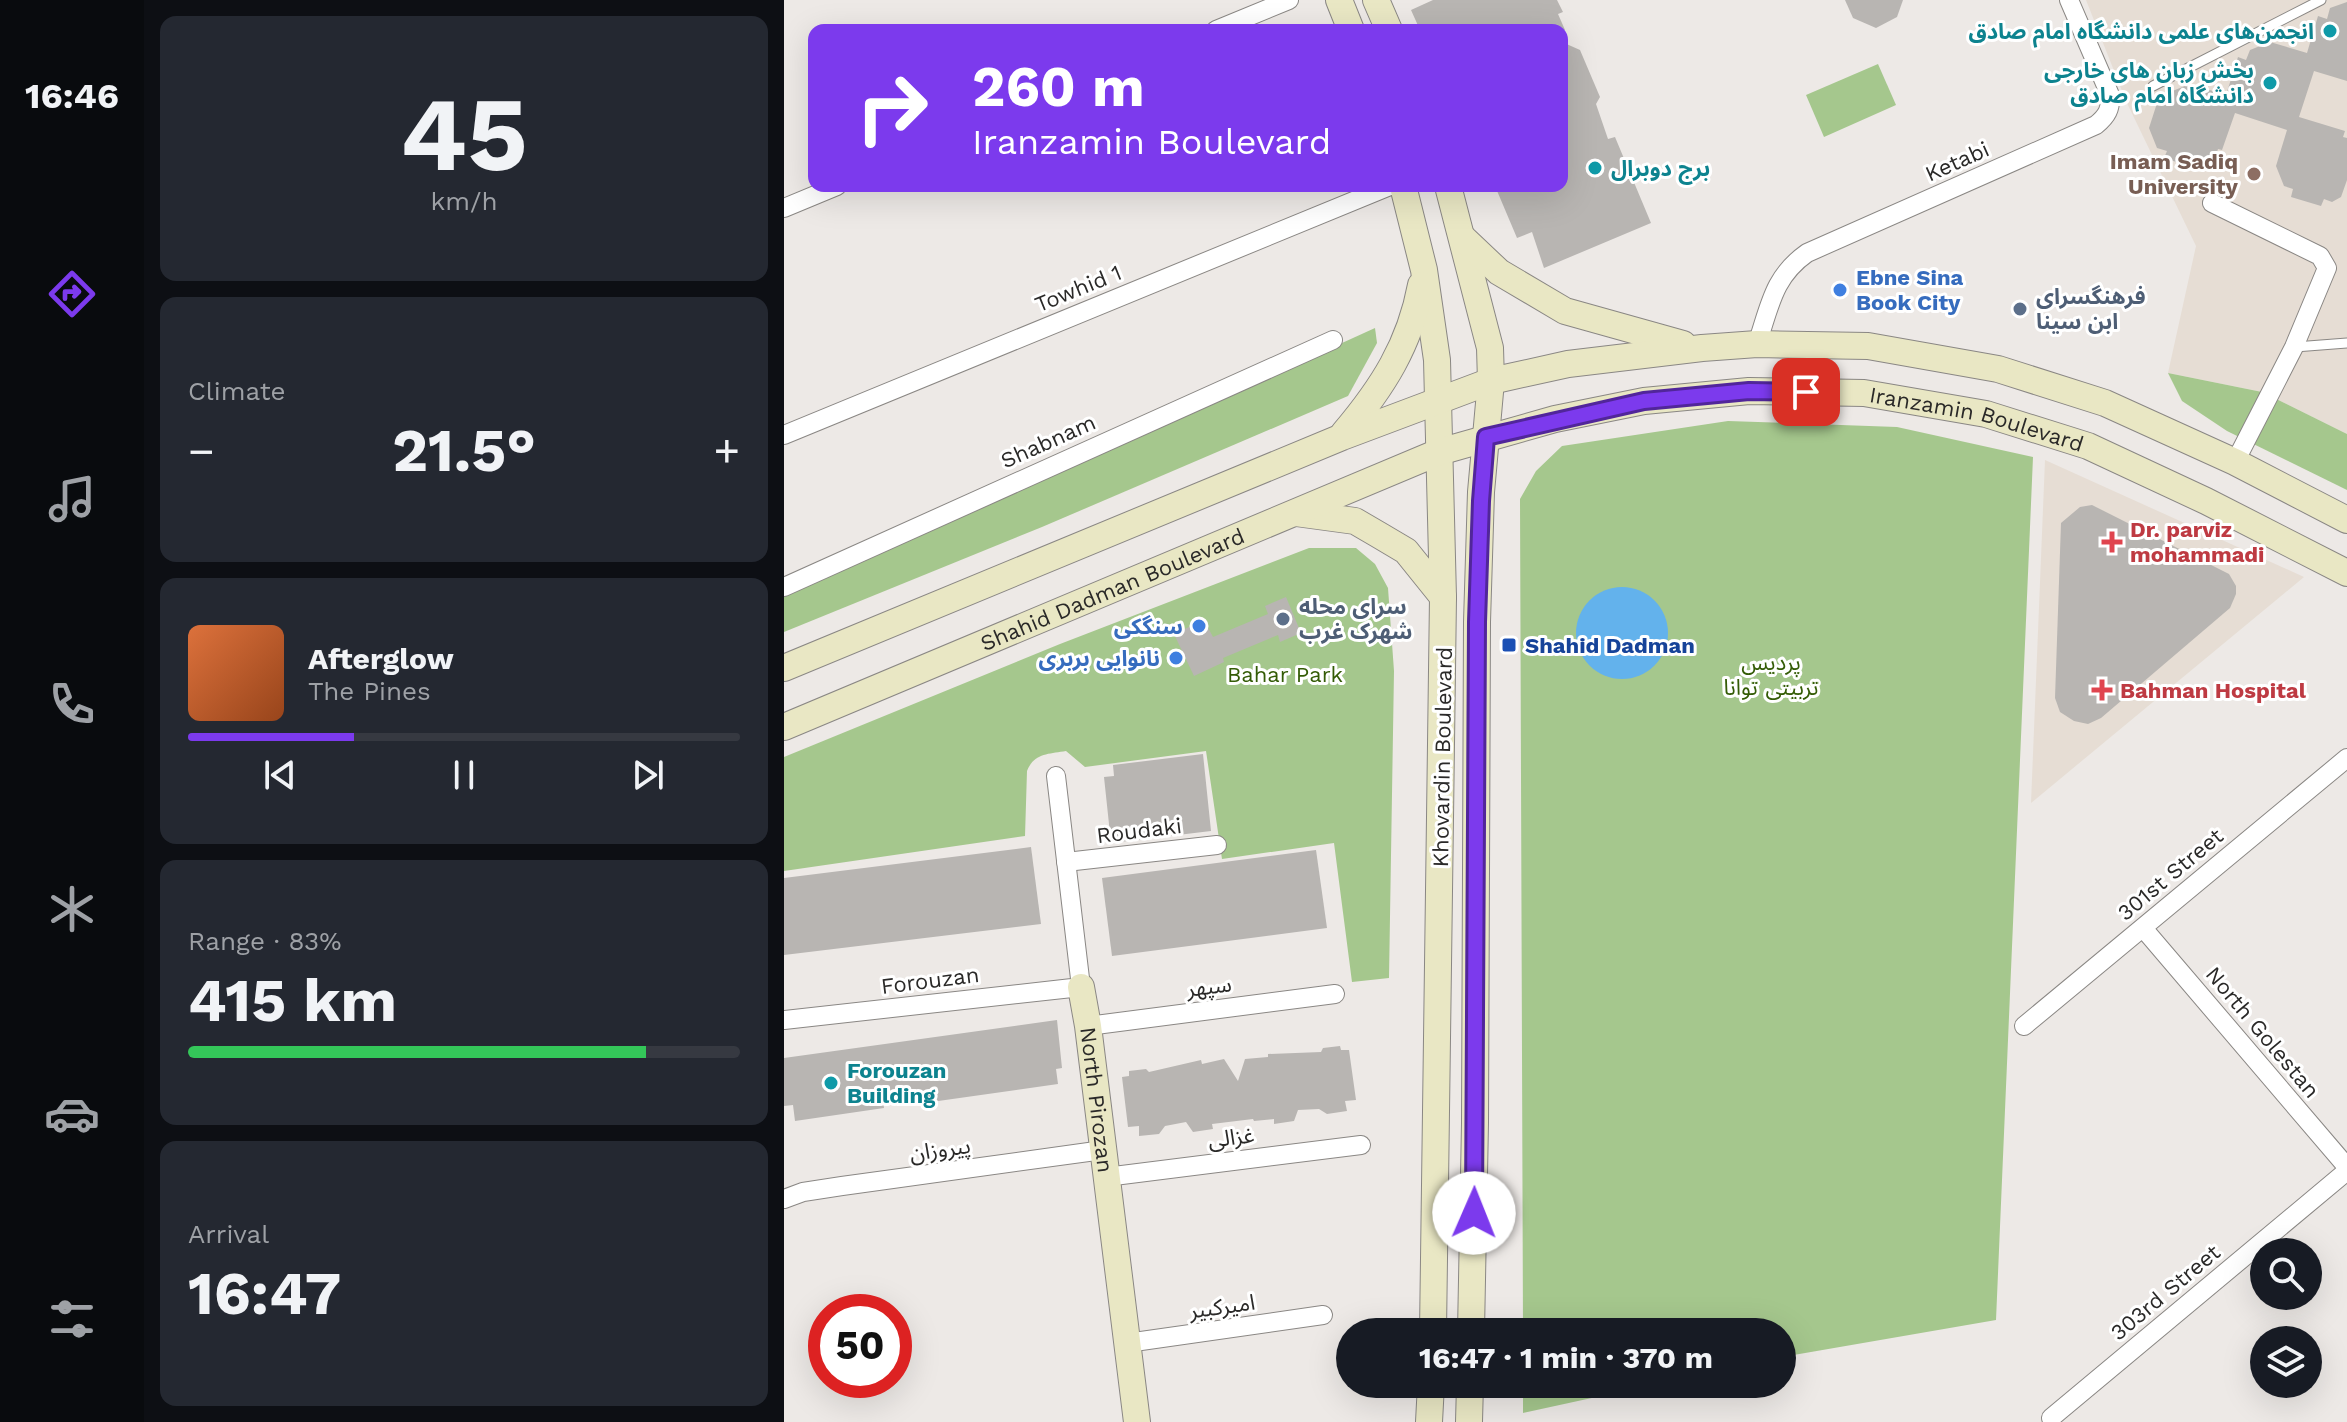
<!DOCTYPE html>
<meta charset="utf-8">
<style>
:root{--surface:#171b24;--page:#242831;--text:#f1f3f6;--muted:#9ea1a6;--line:#363941;--accent:#7c3aed}
body{margin:0;font-family:"Work Sans","Noto Sans Arabic",sans-serif;background:var(--page);color:var(--text);height:100vh;display:flex;flex-direction:column;font-size:30px;white-space:nowrap}
*{box-sizing:border-box;margin:0}
p{font-size:26px;color:var(--muted)}
.icon{flex:none;width:44px;height:44px;fill:none;stroke:currentColor;stroke-width:2;stroke-linecap:round;stroke-linejoin:round}
.map{position:relative;flex:1;overflow:hidden}
.panel{display:flex;flex-direction:column;gap:16px;padding:16px;background:#0d0f14;width:640px}
.panel>*{flex:none}
.top-card{position:absolute;left:24px;top:24px;width:760px;height:168px;border-radius:16px;box-shadow:0 8px 32px #0002;background:#7c3aed;color:#fff;overflow:hidden}
.fabs{position:absolute;left:1466px;top:1238px;display:grid;gap:16px}
.fabs a{display:grid;place-items:center;width:72px;height:72px;border-radius:50%;background:var(--surface);box-shadow:0 8px 32px #0002;font-size:40px}
.speed{position:absolute;left:24px;top:1294px;display:flex;gap:16px;font-size:40px;font-weight:700;text-align:center}
.speed>*{display:grid;place-content:center;width:104px;height:104px;border-radius:50%;background:var(--surface);box-shadow:0 8px 32px #0002;line-height:1}
.speed .limit{border:12px solid #d22;background:#fff;color:#111}
.pin{position:absolute;display:grid;place-items:center;width:68px;height:68px;color:#fff;margin:-34px;border-radius:16px;box-shadow:0 4px 12px #0006}
.me{position:absolute;width:88px;margin:-44px;rotate:1deg;stroke-linejoin:round;filter:drop-shadow(0 0 6px #0008)}
.turn{display:flex;align-items:center;gap:28px;height:168px;padding:0 32px;font-size:36px}
.turn .icon{width:104px;height:104px;stroke-width:2.5}
.turn b{display:block;font-size:56px;line-height:68px}
.big{font-size:60px;font-weight:700;line-height:1.1}
.panel .tile{flex:1;display:flex;flex-direction:column;justify-content:center;gap:12px;min-width:0;padding:0 28px;border-radius:16px;background:var(--page)}
.panel .dial{align-items:center;gap:0}
.dial b{font-size:104px;line-height:1}
.song{display:flex;align-items:center;gap:24px}
.cover{width:96px;height:96px;border-radius:12px;background:linear-gradient(135deg,hsl(20 70% 55%),hsl(20 70% 35%))}
.played{height:8px;border-radius:4px;background:linear-gradient(90deg,var(--accent) 30%,var(--line) 30%)}
.keys{display:flex;justify-content:space-around;direction:ltr}
.heat{display:flex;justify-content:space-between;align-items:center;font-size:44px;direction:ltr}
.charge{height:12px;border-radius:6px;background:linear-gradient(90deg,#34c759 83%,var(--line) 0)}
.trip{position:absolute;left:552px;top:1318px;width:460px;height:80px;border-radius:40px;background:var(--surface);box-shadow:0 8px 32px #0002;font-weight:700;line-height:80px;text-align:center}
main{display:flex;flex:1;min-height:0}
.tab-bar{display:flex;flex-direction:column;width:144px;justify-content:space-around;align-items:center;background:#090b0e;color:var(--muted)}
.tab-bar .icon{width:56px;height:56px}
.tab-bar .selected{color:var(--accent)}
.tab-bar b{font-size:36px;color:var(--text)}
.map>svg:first-child{display:block}
.built{fill:#e6ddd4}
.green{fill:#a5c78d}
.water{fill:#63b2ec}
.building{fill:#b8b5b2}
.lines{fill:none;stroke-linecap:round;stroke-linejoin:round}
.lane-casing{stroke:#8a8784;stroke-width:11}
.street-casing{stroke:#8a8784;stroke-width:20}
.secondary-casing{stroke:#8a8784;stroke-width:28}
.lane{stroke:#fff;stroke-width:9}
.street{stroke:#fff;stroke-width:18}
.secondary{stroke:#e9e7c4;stroke-width:26}
.route-casing{stroke:#51269a;stroke-width:20}
.route{stroke:#7c3aed;stroke-width:14}
.culture-dot{fill:#0f9aa8;stroke:#fff;stroke-width:3}
.education-dot{fill:#8d6e63;stroke:#fff;stroke-width:3}
.shop-dot{fill:#3f7fe0;stroke:#fff;stroke-width:3}
.service-dot{fill:#5c6f8a;stroke:#fff;stroke-width:3}
.health-dot{fill:#e0444e;stroke:#fff;stroke-width:3}
.transit-dot{fill:#1a4fb4;stroke:#fff;stroke-width:3}
.labels{text-anchor:middle;stroke-width:6;stroke-linejoin:round;paint-order:stroke}
.culture-label{font-size:22px;font-weight:bold;fill:#0d838f;stroke:#fff;text-anchor:end}
.street-label{font-size:22px;fill:#2a2928;stroke:#fff}
.education-label{font-size:22px;font-weight:bold;fill:#785e54;stroke:#fff;text-anchor:end}
.shop-label{font-size:22px;font-weight:bold;fill:#366cbe;stroke:#fff;text-anchor:end}
.service-label{font-size:22px;font-weight:bold;fill:#4e5e75;stroke:#fff;text-anchor:start}
.health-label{font-size:22px;font-weight:bold;fill:#be3a42;stroke:#fff;text-anchor:start}
.transit-label{font-size:22px;font-weight:bold;fill:#164399;stroke:#fff;text-anchor:start}
.park-label{font-size:22px;fill:#345c06;stroke:#fff}
</style>
<main>
<nav class="tab-bar">
<b>16:46</b>
<svg class="icon selected" aria-label="directions" viewBox="0 0 24 24"><path d="M12 3l9 9-9 9-9-9zM9 14v-3h6M13 9l2 2-2 2"/></svg>
<svg class="icon" aria-label="music" viewBox="0 0 24 24"><path d="M9 18V5l10-2v13"/><circle cx="6" cy="18" r="3"/><circle cx="16" cy="16" r="3"/></svg>
<svg class="icon" aria-label="phone" viewBox="0 0 24 24"><path d="M5 4h4l2 5-3 2q2 4 5 5l2-3 5 2v4C11 20 4 13 5 4z"/></svg>
<svg class="icon" aria-label="climate" viewBox="0 0 24 24"><path d="M12 3v18M4 7l16 10M4 17L20 7"/></svg>
<svg class="icon" aria-label="car" viewBox="0 0 24 24"><path d="M5 17H2v-5l4-1 3-4h7l3 4 3 1v5h-3M9 17h6M6 11h13"/><circle cx="7" cy="17" r="2"/><circle cx="17" cy="17" r="2"/></svg>
<svg class="icon" aria-label="filters" viewBox="0 0 24 24"><path d="M4 7h16M4 17h16"/><circle cx="9" cy="7" r="2"/><circle cx="15" cy="17" r="2"/></svg>
</nav>
<section class="panel">
<div class="tile dial"><b>45</b><p>km/h</p></div>
<div class="tile"><p>Climate</p>
<div class="heat"><a>−</a><b class="big">21.5°</b><a>+</a></div>
</div>
<div class="tile">
<div class="song"><i class="cover"></i><div><b>Afterglow</b><p>The Pines</p></div></div>
<div class="played"></div>
<div class="keys"><svg class="icon" aria-label="previous" viewBox="0 0 24 24"><path d="M18 5L8 12l10 7zM5 5v14"/></svg><svg class="icon" aria-label="pause" viewBox="0 0 24 24"><path d="M8 5v14M16 5v14"/></svg><svg class="icon" aria-label="next" viewBox="0 0 24 24"><path d="M6 5l10 7-10 7zM19 5v14"/></svg></div>
</div>
<div class="tile"><p>Range · 83%</p><b class="big">415 km</b><div class="charge"></div></div>
<div class="tile"><p>Arrival</p><b class="big">16:47</b></div>
</section>
<div class="map">
<svg width="1563" height="1422" viewBox="0 0 1563 1422">
<rect width="100%" height="100%" fill="#ede9e6"/>
<g class="built">
<path d="M1302,0H1563V434L1478,392L1384,373L1412,246L1342,101Z"/>
<path d="M1261,460L1520,577L1247,803Z"/>
</g>
<g class="green">
<path d="M1094,64L1112,105L1040,137L1022,95Z"/>
<path d="M591,328L593,343L564,396L258,527L0,632V597Z"/>
<path d="M1384,373L1478,392L1563,434V490L1443,431L1398,401Z"/>
<path d="M944,421L1113,427L1249,457L1212,1320L998,1357V1332H739L736,499L752,471L778,446Z"/>
<path d="M525,548H572L591,564L604,588L610,671L605,978L568,982L550,843L438,859L422,751L301,767L282,751C265,754 250,753 243,771L241,836L0,871V757L276,644Z"/>
<path d="M739,1384H872L739,1413Z"/>
</g>
<circle class="water" cx="838" cy="633" r="46"/>
<g class="building">
<path d="M649,0H773L779,12L774,14L781,30H636L627,10Z"/>
<path d="M1061,0H1119L1113,17L1092,28L1069,18Z"/>
<path d="M1563,2V81L1530,71L1515,117L1561,131L1559,137L1563,138V180L1557,197L1548,202L1540,199L1537,206L1507,197L1509,189L1500,186L1492,166L1503,130L1451,113L1438,150L1434,149L1431,158L1421,163L1413,161L1411,168L1380,158L1383,151L1373,148L1365,128L1374,100L1383,103L1386,92L1406,84L1442,95L1454,57L1462,60L1466,50L1486,42L1523,53L1534,16L1543,19L1546,8Z"/>
<path d="M778,42L796,50L816,97L812,104L824,139L831,137L867,223L760,268L748,232L733,238L711,186H778Z"/>
<path d="M1308,505L1445,574L1452,586V594L1446,608L1317,718L1304,724L1290,721L1276,712L1271,698L1277,523L1296,507Z"/>
<path d="M502,597L517,633L496,642L494,635L439,658L440,662L410,676L390,634L420,620L429,637L484,614L481,606Z"/>
<path d="M419,754L427,831L327,843L320,777L330,776L329,765Z"/>
<path d="M247,847L257,924L0,955V878Z"/>
<path d="M532,850L543,928L328,956L318,878Z"/>
<path d="M273,1020L278,1068L272,1069L274,1084L133,1104L132,1089L98,1094L100,1108L11,1121L9,1105L0,1106V1058Z"/>
<path d="M556,1046L557,1050H565L572,1100L561,1101L563,1111L543,1114L535,1109L514,1110L510,1121L490,1124V1119L470,1121L469,1119L428,1124L429,1129L409,1132L402,1122L381,1126L375,1134L355,1136V1126L344,1127L338,1077L345,1076V1071L362,1069L365,1072L417,1060L418,1064L440,1059L454,1081L461,1059L484,1057V1054L537,1052L539,1048Z"/>
</g>
<g class="lines">
<g class="lane-casing">
<g id="lane">
<path d="M1369,86L1537,0"/>
<path d="M1511,347L1563,343"/>
</g>
</g>
<g class="street-casing">
<g id="street">
<path d="M432,30L505,0"/>
<path d="M1428,203L1536,256L1543,268L1510,347L1451,462"/>
<path d="M0,208L53,186"/>
<path d="M973,344C986,306 989,277 1023,253L1312,125C1323,116 1327,109 1326,95L1285,0"/>
<path d="M0,435L606,186"/>
<path d="M0,587L549,340"/>
<path d="M282,862L433,845"/>
<path d="M1359,928L1563,1167"/>
<path d="M0,1020L297,987L272,776"/>
<path d="M304,1026L551,994"/>
<path d="M1240,1026L1563,758"/>
<path d="M322,1177L577,1145"/>
<path d="M0,1199L19,1192L58,1186L319,1150"/>
<path d="M343,1343L539,1315"/>
<path d="M1267,1418L1563,1171"/>
</g>
</g>
<g class="secondary-casing">
<g id="secondary">
<path d="M555,0L567,30"/>
<path d="M592,0L605,30"/>
<path d="M619,186L640,270L653,360L659,597L649,1332"/>
<path d="M664,186L706,348L707,381L697,492L693,622L691,1123L687,1332"/>
<path d="M679,238L715,272L781,311L899,344"/>
<path d="M560,433C598,388 626,345 637,285"/>
<path d="M512,513L571,521L595,535L622,551L659,597"/>
<path d="M0,668L558,437L707,381L784,364L918,348L973,344L1084,346L1214,369L1321,403L1451,462L1563,520"/>
<path id="s1" d="M0,727L655,452L771,419L860,401L965,391L1080,393L1202,414L1304,446L1422,501L1563,573"/>
<path id="s2" d="M297,987L304,1026L353,1422"/>
<path d="M645,1422L647,1384"/>
<path d="M685,1422L686,1384"/>
</g>
</g>
<use href="#lane" class="lane"/>
<use href="#street" class="street"/>
<use href="#secondary" class="secondary"/>
</g>
<g class="lines">
<g class="route-casing">
<path id="route" d="M690,1213L693,622L697,501L702,437L860,401L965,391L1022,392"/>
</g>
<use href="#route" class="route"/>
</g>
<g class="culture-dot">
<circle cx="1546" cy="31" r="8"/>
<circle cx="1486" cy="83" r="8"/>
<circle cx="811" cy="168" r="8"/>
<circle cx="47" cy="1083" r="8"/>
</g>
<circle class="education-dot" cx="1470" cy="174" r="8"/>
<g class="shop-dot">
<circle cx="1056" cy="290" r="8"/>
<circle cx="415" cy="626" r="8"/>
<circle cx="392" cy="658" r="8"/>
</g>
<g class="service-dot">
<circle cx="1236" cy="309" r="8"/>
<circle cx="499" cy="619" r="8"/>
</g>
<g class="health-dot">
<path d="M1324 530h8v8h8v8h-8v8h-8v-8h-8v-8h8z"/>
<path d="M1314 678h8v8h8v8h-8v8h-8v-8h-8v-8h8z"/>
</g>
<rect class="transit-dot" x="717" y="637" width="16" height="16" rx="4"/>
<g class="labels">
<g class="culture-label">
<text x="1530" y="39">انجمن‌های علمی دانشگاه امام صادق</text>
<text x="1470" y="78">بخش زبان های خارجی<tspan x="1470" dy="25">دانشگاه امام صادق</tspan></text>
<text x="827" y="176" text-anchor="start">برج دوبرال</text>
<text x="63" y="1078" text-anchor="start">Forouzan<tspan x="63" dy="25">Building</tspan></text>
</g>
<g class="street-label">
<text transform="translate(1173 161) rotate(-24)" y="8">Ketabi</text>
<text transform="translate(294 288) rotate(-22)" y="8">Towhid 1</text>
<text dy="8" stroke="none"><textPath href="#s1" startOffset="1258">Iranzamin Boulevard</textPath></text>
<text transform="translate(264 441) rotate(-24)" y="8">Shabnam</text>
<text dy="8" stroke="none"><textPath href="#s1" startOffset="356">Shahid Dadman Boulevard</textPath></text>
<text transform="translate(658 757) rotate(-89)" y="8">Khovardin Boulevard</text>
<text transform="translate(355 830) rotate(-7)" y="8">Roudaki</text>
<text transform="translate(1386 874) rotate(-40)" y="8">301st Street</text>
<text transform="translate(146 980) rotate(-7)" y="8">Forouzan</text>
<text transform="translate(425 986) rotate(-7)" y="8">سپهر</text>
<text transform="translate(1479 1032) rotate(50)" y="8">North Golestan</text>
<text dy="8" stroke="none"><textPath href="#s2" startOffset="114">North Pirozan</textPath></text>
<text transform="translate(447 1137) rotate(-7)" y="8">غزالی</text>
<text transform="translate(156 1149) rotate(-8)" y="8">پیروزان</text>
<text transform="translate(1381 1292) rotate(-40)" y="8">303rd Street</text>
<text transform="translate(438 1306) rotate(-8)" y="8">امیرکبیر</text>
</g>
<g class="education-label">
<text x="1454" y="169">Imam Sadiq<tspan x="1454" dy="25">University</tspan></text>
</g>
<g class="shop-label">
<text x="1072" y="285" text-anchor="start">Ebne Sina<tspan x="1072" dy="25">Book City</tspan></text>
<text x="399" y="634">سنگکی</text>
<text x="376" y="666">نانوایی بربری</text>
</g>
<g class="service-label">
<text x="1252" y="304">فرهنگسرای<tspan x="1252" dy="25">ابن سینا</tspan></text>
<text x="515" y="614">سرای محله<tspan x="515" dy="25">شهرک غرب</tspan></text>
</g>
<g class="health-label">
<text x="1346" y="537">Dr. parviz<tspan x="1346" dy="25">mohammadi</tspan></text>
<text x="1336" y="698">Bahman Hospital</text>
</g>
<g class="transit-label">
<text x="741" y="653">Shahid Dadman</text>
</g>
<g class="park-label">
<text x="987" y="670">پردیس<tspan x="987" dy="25">تربیتی توانا</tspan></text>
<text x="501" y="682">Bahar Park</text>
</g>
</g>
</svg>
<div class="fabs">
<a><svg class="icon" aria-label="search" viewBox="0 0 24 24"><circle cx="10" cy="10" r="6"/><path d="M15 15l6 6"/></svg></a>
<a><svg class="icon" aria-label="layers" viewBox="0 0 24 24"><path d="M12 4l9 5-9 5-9-5zM3 14l9 5 9-5"/></svg></a>
</div>
<div class="speed"><div class="limit">50</div></div>
<div class="pin" style="left:1022px;top:392px;background:#d93025"><svg class="icon" aria-label="arrive" viewBox="0 0 24 24"><path d="M6 21V4h12l-3 4 3 4H6"/></svg></div>
<svg class="me" style="left:690px;top:1213px" viewBox="-20 -20 40 40"><circle r="19" fill="#fff"/><path d="M0-13L10 11 0 6-10 11z" fill="#7c3aed"/></svg>
<div class="trip">16:47 · 1 min · 370 m</div>
<div class="top-card">
<div class="turn"><svg class="icon" aria-label="right" viewBox="0 0 24 24"><path d="M7 20v-9h11M14 6l5 5-5 5"/></svg><div><b>260 m</b>Iranzamin Boulevard</div></div>
</div>
</div>
</main>
